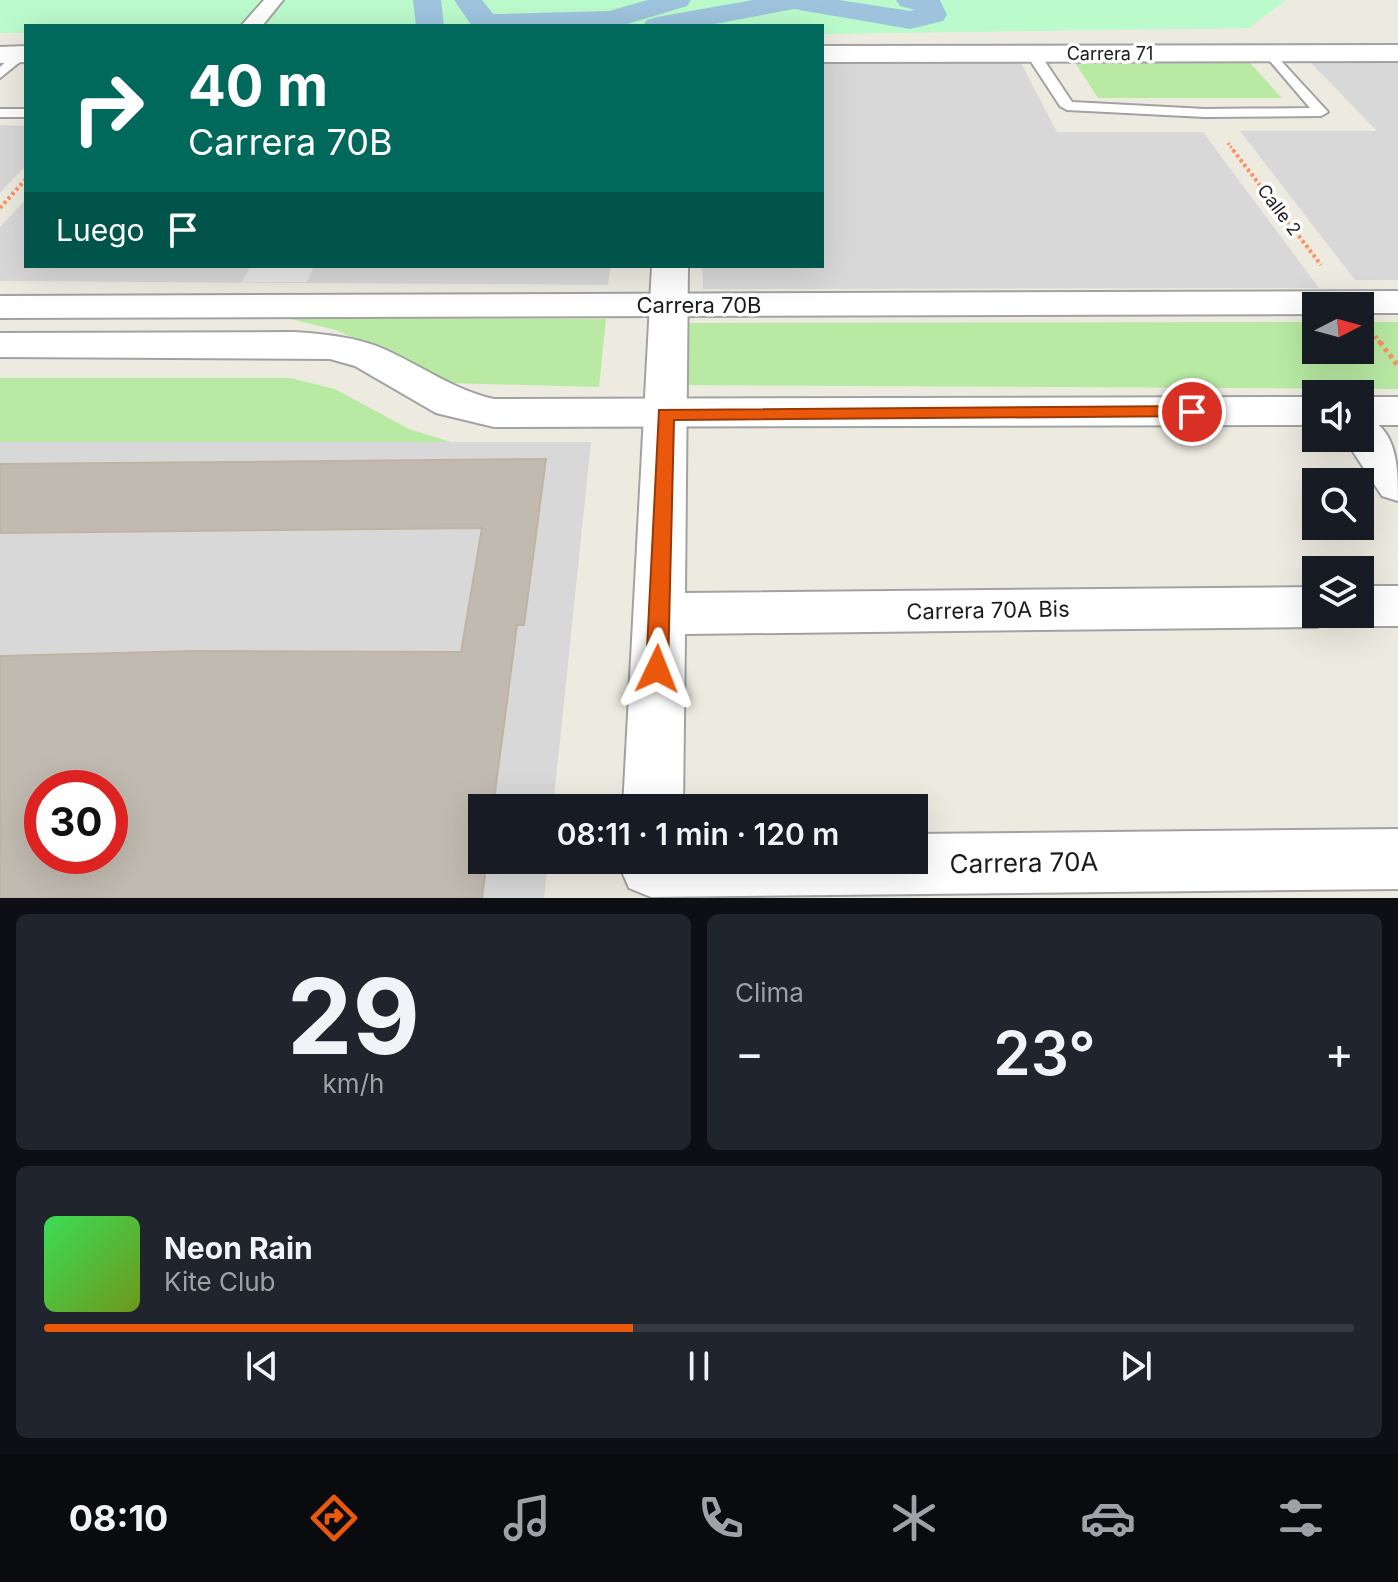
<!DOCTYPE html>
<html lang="es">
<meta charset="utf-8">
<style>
:root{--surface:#171b24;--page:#20242c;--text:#f1f3f6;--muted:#9ea1a6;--line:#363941;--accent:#ea580c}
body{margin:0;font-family:Inter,sans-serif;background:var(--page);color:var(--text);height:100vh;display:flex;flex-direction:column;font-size:30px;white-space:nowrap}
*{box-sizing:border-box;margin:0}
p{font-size:26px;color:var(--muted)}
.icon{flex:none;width:44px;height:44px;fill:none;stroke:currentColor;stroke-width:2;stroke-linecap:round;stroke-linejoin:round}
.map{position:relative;height:898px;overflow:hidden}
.side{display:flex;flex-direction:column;gap:16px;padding:16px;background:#0d0f14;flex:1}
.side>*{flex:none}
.hud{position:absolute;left:24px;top:24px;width:800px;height:244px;border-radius:0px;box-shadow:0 8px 32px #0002;background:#00695c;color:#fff;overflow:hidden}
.needle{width:52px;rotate:84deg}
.tools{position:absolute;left:1302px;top:292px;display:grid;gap:16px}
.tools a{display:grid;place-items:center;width:72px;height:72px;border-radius:0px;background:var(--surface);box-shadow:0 8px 32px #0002;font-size:40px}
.speed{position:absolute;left:24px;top:770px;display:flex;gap:16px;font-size:40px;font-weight:700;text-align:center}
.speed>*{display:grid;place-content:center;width:104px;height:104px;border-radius:50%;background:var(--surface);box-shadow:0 8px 32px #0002;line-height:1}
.speed .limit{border:12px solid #d22;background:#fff;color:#111}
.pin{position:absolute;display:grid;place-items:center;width:68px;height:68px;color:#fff;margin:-34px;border:4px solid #fff;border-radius:50%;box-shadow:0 2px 8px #0007}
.me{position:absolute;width:88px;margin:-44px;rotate:2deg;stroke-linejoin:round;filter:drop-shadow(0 0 6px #0008)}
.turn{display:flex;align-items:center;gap:28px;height:168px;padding:0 32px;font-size:36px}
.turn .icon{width:104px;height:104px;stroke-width:2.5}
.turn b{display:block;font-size:56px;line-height:68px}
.then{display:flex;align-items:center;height:76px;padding:0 32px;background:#0003;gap:16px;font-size:30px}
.big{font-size:60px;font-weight:600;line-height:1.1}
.side .widget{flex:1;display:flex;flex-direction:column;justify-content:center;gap:12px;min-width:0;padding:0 28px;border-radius:12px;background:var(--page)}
.side .dial{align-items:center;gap:0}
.dial b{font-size:104px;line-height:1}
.song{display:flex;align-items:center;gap:24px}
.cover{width:96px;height:96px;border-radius:12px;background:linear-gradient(135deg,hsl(130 70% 55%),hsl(80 70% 35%))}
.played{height:8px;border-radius:4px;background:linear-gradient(90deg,var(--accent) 45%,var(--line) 45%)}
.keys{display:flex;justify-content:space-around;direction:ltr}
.heat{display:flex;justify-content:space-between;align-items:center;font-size:44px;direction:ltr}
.side .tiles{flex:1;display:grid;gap:16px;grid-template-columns:1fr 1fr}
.widget:last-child{grid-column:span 2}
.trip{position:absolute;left:468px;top:794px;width:460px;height:80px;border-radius:0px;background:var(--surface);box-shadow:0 8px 32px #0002;font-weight:600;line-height:80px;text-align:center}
.dock{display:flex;height:128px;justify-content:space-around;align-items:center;background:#090b0e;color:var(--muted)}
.dock .icon{width:56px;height:56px}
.dock .active{color:var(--accent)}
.dock b{font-size:36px;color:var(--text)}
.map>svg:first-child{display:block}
.residential{fill:#d9d8d8;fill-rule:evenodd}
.grass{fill:#b8eaa3}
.park{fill:#bafacb}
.parking{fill:#e7e7e7}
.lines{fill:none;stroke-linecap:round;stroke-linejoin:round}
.canal{fill:#9ec3dc;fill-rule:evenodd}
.building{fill:#c1bab0;stroke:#bfb4a2;stroke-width:2;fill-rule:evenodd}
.service-casing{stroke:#a2a2a2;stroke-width:4}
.pedestrian-casing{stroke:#a2a2a2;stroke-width:4}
.minor-casing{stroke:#a2a2a2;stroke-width:4}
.tertiary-casing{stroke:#a2a2a2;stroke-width:4}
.path-far2{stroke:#fd8f61;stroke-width:3;stroke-dasharray:2 2;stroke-linecap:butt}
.path-far1{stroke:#fd8f61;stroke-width:4;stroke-dasharray:3 3;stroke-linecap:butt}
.path{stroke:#fd8f61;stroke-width:5;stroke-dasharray:4 4;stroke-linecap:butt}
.service{fill:#fff;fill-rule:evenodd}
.pedestrian{fill:#fff;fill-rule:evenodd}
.minor{fill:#fff;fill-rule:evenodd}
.tertiary{fill:#fff;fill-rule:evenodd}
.route{fill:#ea580c;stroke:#983908;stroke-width:2}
.labels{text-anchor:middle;stroke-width:7;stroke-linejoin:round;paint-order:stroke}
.far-street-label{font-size:18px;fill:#1b1b1b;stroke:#fff}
.street-label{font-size:22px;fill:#1b1b1b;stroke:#fff}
.near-street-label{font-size:26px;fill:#1b1b1b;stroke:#fff}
</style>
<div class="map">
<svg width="1398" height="898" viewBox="0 0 1398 898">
<rect width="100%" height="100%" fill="#edebe0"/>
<g class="residential">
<path d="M1308,60H1398V280H1355L1240,131H1377Z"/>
<path d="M1021,63L1057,132H1203L1319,288L703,289L702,266H822V64Z"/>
<path d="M0,125L26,126V165L0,193Z"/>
<path d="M26,199V266H611L608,285L0,281V227Z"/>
<path d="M0,442H591L553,808H482V860H548L544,898H0ZM42,788H110V856H42Z"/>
</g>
<g class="grass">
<path d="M1074,61H1248L1282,98H1098Z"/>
<path d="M287,318L606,319L599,387L447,383L336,330Z"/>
<path d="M1316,322V350H1360V322H1398V389L686,385L679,323Z"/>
<path d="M0,378H290L335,389L409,429L451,442H0Z"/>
</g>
<path class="park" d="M0,0H1286L1249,28L830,34H822V26H26V33H0Z"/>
<path class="parking" d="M251,266H314L307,282H242Z"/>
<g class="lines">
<g class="canal">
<path d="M413,0H441L444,26H416Z"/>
<path d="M454,0H482L493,14H499L609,11L648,0H691L687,6L621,26H472Z"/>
<path d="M753,0H839L910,11L915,10L900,6L896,0H940L947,15L943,21L910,29L794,9L704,26H643L647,20L657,17Z"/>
</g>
</g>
<path class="building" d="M546,459L524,625H517L493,808H482V860H487L482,898H0V656L195,651L461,652L482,528L0,533V464ZM42,788H110V856H42Z"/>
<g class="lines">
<g class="service-casing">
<g id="service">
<path d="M17,51H26V57L0,78V67Z"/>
<path d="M1028,51H1038L1072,102L1205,109L1310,108L1264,54L1271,50L1328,112L1321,116L1205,117L1067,110L1060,106L1026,54Z"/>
<rect x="0" y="109" width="26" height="8"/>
</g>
</g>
<g class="pedestrian-casing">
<path id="pedestrian" d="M264,0H283L262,26H241Z"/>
</g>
<g class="minor-casing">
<g id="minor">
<path d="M652,266H688L685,593L1316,587V614H1338L1334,621L1316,627L685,634L683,808H623Z"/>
<path d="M1360,415C1398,426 1398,467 1398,501L1382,496L1344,438H1360Z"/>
<path d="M1360,586H1398V626H1360L1342,620L1339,614H1360Z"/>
<path d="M1398,829V889L651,897L629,888L620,867L623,860H914V834Z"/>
</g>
</g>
<g class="tertiary-casing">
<g id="tertiary">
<path d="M1398,45V61L822,62V46Z"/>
<path d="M26,46V62L0,63V47Z"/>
<path d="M1398,291V313H1360V306H1316V314L0,318V296Z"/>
<path d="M294,332C324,334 358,337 386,350C423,367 454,390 494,399L1316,397V425L494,427L436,413L355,366L330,359L0,357V333Z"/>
<rect x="1360" y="397" width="38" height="28"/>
</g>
</g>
<path class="path-far2" d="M1228,143L1235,152"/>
<g class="path-far1">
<path d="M1233,150L1321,265"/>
<path d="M0,208L26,179"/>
<path d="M1375,336L1381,344"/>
</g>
<path class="path" d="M1380,342L1398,366"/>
<use href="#service" class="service"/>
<use href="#pedestrian" class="pedestrian"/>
<use href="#minor" class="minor"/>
<use href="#tertiary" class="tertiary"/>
</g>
<path class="route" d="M1192,406L1198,408V416L674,420L668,669L665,676H650L646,669L659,410Z"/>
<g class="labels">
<g class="far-street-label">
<text x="1110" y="60">Carrera 71</text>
<text transform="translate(1279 210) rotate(53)" y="6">Calle 2</text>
</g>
<g class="street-label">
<text x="699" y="313">Carrera 70B</text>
<text transform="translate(988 610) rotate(-1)" y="8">Carrera 70A Bis</text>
</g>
<g class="near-street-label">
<text transform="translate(1024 863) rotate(-1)" y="9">Carrera 70A</text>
</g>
</g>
</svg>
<div class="tools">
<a><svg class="needle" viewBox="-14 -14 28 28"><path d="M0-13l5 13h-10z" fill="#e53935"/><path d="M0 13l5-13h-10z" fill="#9ea1a6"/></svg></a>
<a><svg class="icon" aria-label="sound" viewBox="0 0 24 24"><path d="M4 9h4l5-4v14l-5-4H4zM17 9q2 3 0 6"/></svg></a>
<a><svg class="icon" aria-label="search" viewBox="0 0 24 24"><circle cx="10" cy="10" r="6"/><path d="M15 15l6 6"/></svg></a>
<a><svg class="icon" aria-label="layers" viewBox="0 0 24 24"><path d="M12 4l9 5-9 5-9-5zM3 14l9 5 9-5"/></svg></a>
</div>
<div class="speed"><div class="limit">30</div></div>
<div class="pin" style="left:1192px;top:412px;background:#d93025"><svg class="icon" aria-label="arrive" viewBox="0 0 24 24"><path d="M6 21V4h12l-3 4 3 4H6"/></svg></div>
<svg class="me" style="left:657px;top:669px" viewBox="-20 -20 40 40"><path d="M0-17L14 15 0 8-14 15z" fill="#ea580c" stroke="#fff" stroke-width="4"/></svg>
<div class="trip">08:11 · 1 min · 120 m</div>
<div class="hud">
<div class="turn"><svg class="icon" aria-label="right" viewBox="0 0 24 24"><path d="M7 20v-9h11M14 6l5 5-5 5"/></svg><div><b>40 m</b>Carrera 70B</div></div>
<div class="then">Luego<svg class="icon" aria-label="arrive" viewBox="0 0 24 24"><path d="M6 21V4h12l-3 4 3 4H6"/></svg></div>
</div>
</div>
<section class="side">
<div class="tiles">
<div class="widget dial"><b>29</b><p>km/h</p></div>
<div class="widget"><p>Clima</p>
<div class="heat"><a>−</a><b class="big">23°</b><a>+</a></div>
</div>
<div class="widget">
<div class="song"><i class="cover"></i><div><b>Neon Rain</b><p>Kite Club</p></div></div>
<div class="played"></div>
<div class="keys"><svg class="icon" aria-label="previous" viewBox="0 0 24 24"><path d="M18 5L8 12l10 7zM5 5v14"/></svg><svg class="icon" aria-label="pause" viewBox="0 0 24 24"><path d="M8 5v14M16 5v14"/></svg><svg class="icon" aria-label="next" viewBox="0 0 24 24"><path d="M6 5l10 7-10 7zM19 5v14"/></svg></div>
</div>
</div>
</section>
<nav class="dock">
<b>08:10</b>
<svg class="icon active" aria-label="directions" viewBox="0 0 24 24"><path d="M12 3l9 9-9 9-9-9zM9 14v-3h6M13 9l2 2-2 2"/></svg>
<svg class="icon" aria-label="music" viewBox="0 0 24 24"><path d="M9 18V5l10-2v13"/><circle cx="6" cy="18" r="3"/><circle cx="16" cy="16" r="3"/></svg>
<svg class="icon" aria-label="phone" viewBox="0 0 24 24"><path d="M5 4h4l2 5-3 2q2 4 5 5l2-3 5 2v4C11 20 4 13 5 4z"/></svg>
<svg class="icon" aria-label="climate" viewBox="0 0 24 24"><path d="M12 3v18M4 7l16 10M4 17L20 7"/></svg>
<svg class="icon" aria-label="car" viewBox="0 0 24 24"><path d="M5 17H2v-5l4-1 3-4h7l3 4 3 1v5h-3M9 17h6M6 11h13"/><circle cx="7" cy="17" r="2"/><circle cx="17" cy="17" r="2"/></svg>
<svg class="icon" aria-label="filters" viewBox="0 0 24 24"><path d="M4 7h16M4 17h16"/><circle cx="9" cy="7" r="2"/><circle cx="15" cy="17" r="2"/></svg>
</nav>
